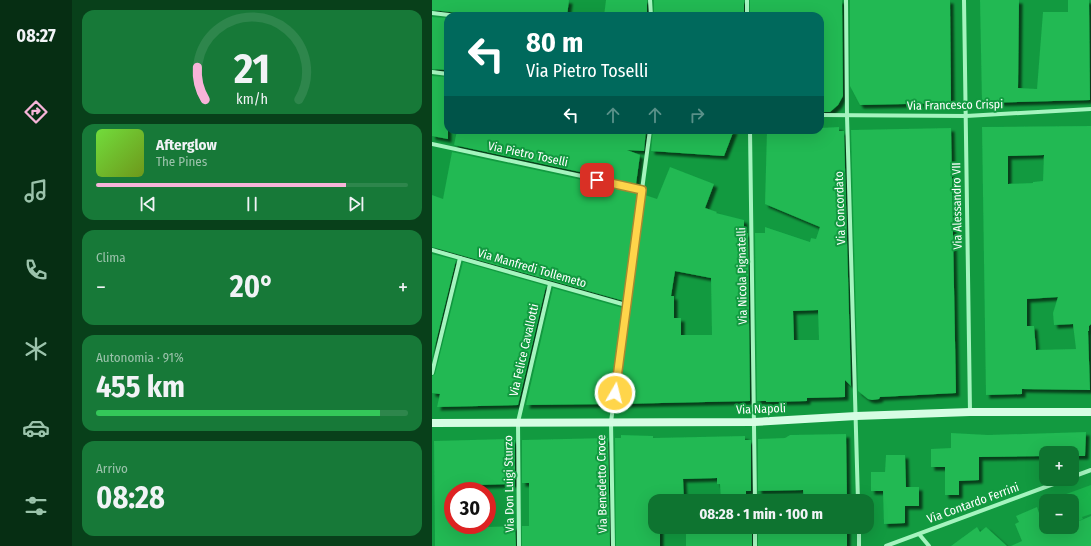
<!DOCTYPE html>
<html lang="it">
<meta charset="utf-8">
<style>
:root{--surface:#0e7430;--page:#177938;--text:#f1f3f6;--muted:#9bc3ab;--line:#2e864c;--accent:#f7b4d9}
body{margin:0;font-family:"Fira Sans Condensed",sans-serif;background:var(--page);color:var(--text);height:100vh;display:flex;flex-direction:column;font-size:15px;white-space:nowrap}
*{box-sizing:border-box;margin:0}
p{font-size:13px;color:var(--muted)}
.icon{flex:none;width:22px;height:22px;fill:none;stroke:currentColor;stroke-width:2;stroke-linecap:round;stroke-linejoin:round}
.map{position:relative;flex:1;overflow:hidden}
.side{display:flex;flex-direction:column;gap:10px;padding:10px;background:#08401a;width:360px}
.side>*{flex:none}
.banner{position:absolute;left:12px;top:12px;width:380px;height:122px;border-radius:12px;box-shadow:0 4px 16px #0002;background:#00695c;color:#fff;overflow:hidden}
.fabs{position:absolute;left:607px;top:446px;display:grid;gap:8px}
.fabs a{display:grid;place-items:center;width:40px;height:40px;border-radius:8px;background:var(--surface);box-shadow:0 4px 16px #0002;font-size:20px}
.speed{position:absolute;left:12px;top:482px;display:flex;gap:8px;font-size:20px;font-weight:700;text-align:center}
.speed>*{display:grid;place-content:center;width:52px;height:52px;border-radius:50%;background:var(--surface);box-shadow:0 4px 16px #0002;line-height:1}
.speed .limit{border:6px solid #d22;background:#fff;color:#111}
.pin{position:absolute;display:grid;place-items:center;width:34px;height:34px;color:#fff;margin:-17px;border-radius:8px;box-shadow:0 2px 6px #0006}
.me{position:absolute;width:44px;margin:-22px;rotate:8deg;stroke-linejoin:round;filter:drop-shadow(0 0 3px #0008)}
.turn{display:flex;align-items:center;gap:14px;height:84px;padding:0 16px;font-size:18px}
.turn .icon{width:52px;height:52px;stroke-width:2.5}
.turn b{display:block;font-size:28px;line-height:34px}
.lanes{display:flex;align-items:center;height:38px;padding:0 16px;background:#0003;justify-content:center;gap:20px;direction:ltr}
.lanes .off{opacity:.35}
.big{font-size:30px;font-weight:700;line-height:1.1}
.side .tile{flex:1;display:flex;flex-direction:column;justify-content:center;gap:6px;min-width:0;padding:0 14px;border-radius:12px;background:var(--page)}
.side .dial{align-items:center;gap:0}
.dial svg{height:104px;overflow:visible;fill:none;stroke:var(--line);stroke-width:7;stroke-linecap:round;text-anchor:middle}
.dial text{fill:var(--text);stroke:none}
.song{display:flex;align-items:center;gap:12px}
.cover{width:48px;height:48px;border-radius:6px;background:linear-gradient(135deg,hsl(100 70% 55%),hsl(80 70% 35%))}
.played{height:4px;border-radius:2px;background:linear-gradient(90deg,var(--accent) 80%,var(--line) 80%)}
.keys{display:flex;justify-content:space-around;direction:ltr}
.heat{display:flex;justify-content:space-between;align-items:center;font-size:22px;direction:ltr}
.charge{height:6px;border-radius:3px;background:linear-gradient(90deg,#34c759 91%,var(--line) 0)}
.trip{position:absolute;left:216px;top:494px;width:226px;height:40px;border-radius:12px;background:var(--surface);box-shadow:0 4px 16px #0002;font-weight:700;line-height:40px;text-align:center}
main{display:flex;flex:1;min-height:0}
.menu{display:flex;flex-direction:column;width:72px;justify-content:space-around;align-items:center;background:#062e13;color:var(--muted)}
.menu .icon{width:28px;height:28px}
.menu .on{color:var(--accent)}
.menu b{font-size:18px;color:var(--text)}
.map>svg:first-child{display:block}
.green{fill:#1ab44c}
.building{fill:#20b952;fill-rule:evenodd;filter:url(#shadow)}
.lines{fill:none;stroke-linecap:round;stroke-linejoin:round}
.street{stroke:#a5f4bf;stroke-width:4}
.secondary{stroke:#d5fde3;stroke-width:8}
.route-casing{stroke:#a68a30;stroke-width:10}
.route{stroke:#ffd54a;stroke-width:7}
.labels{text-anchor:middle;stroke-width:4;stroke-linejoin:round;paint-order:stroke}
.street-label{font-size:12px;fill:#fff;stroke:#129a40}
</style>
<main>
<nav class="menu">
<b>08:27</b>
<svg class="icon on" aria-label="directions" viewBox="0 0 24 24"><path d="M12 3l9 9-9 9-9-9zM9 14v-3h6M13 9l2 2-2 2"/></svg>
<svg class="icon" aria-label="music" viewBox="0 0 24 24"><path d="M9 18V5l10-2v13"/><circle cx="6" cy="18" r="3"/><circle cx="16" cy="16" r="3"/></svg>
<svg class="icon" aria-label="phone" viewBox="0 0 24 24"><path d="M5 4h4l2 5-3 2q2 4 5 5l2-3 5 2v4C11 20 4 13 5 4z"/></svg>
<svg class="icon" aria-label="climate" viewBox="0 0 24 24"><path d="M12 3v18M4 7l16 10M4 17L20 7"/></svg>
<svg class="icon" aria-label="car" viewBox="0 0 24 24"><path d="M5 17H2v-5l4-1 3-4h7l3 4 3 1v5h-3M9 17h6M6 11h13"/><circle cx="7" cy="17" r="2"/><circle cx="17" cy="17" r="2"/></svg>
<svg class="icon" aria-label="filters" viewBox="0 0 24 24"><path d="M4 7h16M4 17h16"/><circle cx="9" cy="7" r="2"/><circle cx="15" cy="17" r="2"/></svg>
</nav>
<section class="side">
<div class="tile dial"><svg viewBox="0 0 100 80">
<path d="M14 69A42 42 0 1 1 86 69"/>
<path d="M14 69A42 42 0 0 1 8 44" stroke="#f7b4d9"/>
<text x="50" y="56" font-size="32" font-weight="700">21</text>
<text x="50" y="72" font-size="11">km/h</text>
</svg></div>
<div class="tile">
<div class="song"><i class="cover"></i><div><b>Afterglow</b><p>The Pines</p></div></div>
<div class="played"></div>
<div class="keys"><svg class="icon" aria-label="previous" viewBox="0 0 24 24"><path d="M18 5L8 12l10 7zM5 5v14"/></svg><svg class="icon" aria-label="pause" viewBox="0 0 24 24"><path d="M8 5v14M16 5v14"/></svg><svg class="icon" aria-label="next" viewBox="0 0 24 24"><path d="M6 5l10 7-10 7zM19 5v14"/></svg></div>
</div>
<div class="tile"><p>Clima</p>
<div class="heat"><a>−</a><b class="big">20°</b><a>+</a></div>
</div>
<div class="tile"><p>Autonomia · 91%</p><b class="big">455 km</b><div class="charge"></div></div>
<div class="tile"><p>Arrivo</p><b class="big">08:28</b></div>
</section>
<div class="map">
<svg width="659" height="546" viewBox="0 0 659 546">
<defs>
<filter id="shadow"><feDropShadow dx="3.5" dy="3.5" stdDeviation="1" flood-color="#0009"/></filter>
</defs>
<rect width="100%" height="100%" fill="#129a40"/>
<path class="green" d="M659,485V514L650,517L651,519L640,524V501H615Z"/>
<g class="building">
<path d="M0,0H137L135,16H54L0,10Z"/>
<path d="M174,0H215V16H172Z"/>
<rect x="222" y="0" width="90" height="16"/>
<path d="M318,0H410L411,96L406,105L398,112H388V16H318Z"/>
<path d="M418,0H518L519,103L428,105L418,86Z"/>
<path d="M548,0H587L586,88L605,89L611,12H636V0H657L658,100L550,103Z"/>
<path d="M0,17L16,18V70L0,69Z"/>
<path d="M0,76L16,77V139L0,136Z"/>
<path d="M659,126V324L657,326V331H656L658,390L590,389V394L554,395L550,127ZM612,155L611,181L601,182V183L576,184V156ZM626,297L621,313L622,325L641,324L644,349L604,350L602,326H595V299Z"/>
<path d="M407,127V131H412L419,386L413,380V397L375,398V401L334,402V401H325L323,233H333V227L378,242L379,238L384,239L388,227L333,204L335,130H388V128ZM386,310L387,340H362L361,311Z"/>
<path d="M519,128L524,393L448,397L447,399L440,400L436,399L426,391L419,130Z"/>
<path d="M25,130H214L212,151L195,150L208,155L204,184L22,145Z"/>
<path d="M221,130H302L292,156L219,151Z"/>
<path d="M20,152L206,192L192,301L0,247V195L11,199Z"/>
<path d="M238,167L282,184L273,208L285,212L284,213L312,220V233H316L318,401L185,404L213,195L225,199ZM243,271L279,278L280,335H249V318H242V296H239Z"/>
<path d="M0,254L24,260L0,358Z"/>
<path d="M31,262L114,286L86,405L5,407L8,394L0,393V376L3,374Z"/>
<path d="M121,288L191,308L178,404L94,405Z"/>
<path d="M654,432L653,456H640V453H614V456L547,457V480L527,481V495H513V467H499V449L519,448V433L556,435Z"/>
<path d="M414,434L415,501H372L371,490L326,491V439L353,438L358,435Z"/>
<path d="M189,435L221,436V438L313,436V440H319V491H314V501H289L288,484H285V478L251,479L252,501H223V527H228V546H184L183,438H189Z"/>
<path d="M176,438L178,546H90V526H97V483H90V440Z"/>
<path d="M76,439L83,440V484L45,485V491H21V525H25V528L83,526L84,546H3L2,441Z"/>
<path d="M454,455H473L474,487H487V506H473V523L452,524L451,491H439V472H453Z"/>
<path d="M605,507L610,521L614,520V531L622,527L624,531L632,527H640V524L659,516V546H579L590,541L583,524L587,522L584,516Z"/>
<rect x="254" y="527" width="66" height="19"/>
<rect x="326" y="527" width="89" height="19"/>
<path d="M545,527L548,532L554,527L575,546H519Z"/>
</g>
<g class="lines">
<g class="street">
<path d="M218,0L219,16"/>
<path d="M315,0V16"/>
<path d="M414,0L415,116L426,501"/>
<path d="M532,0L538,412"/>
<path d="M0,13L26,16"/>
<path d="M0,72L16,74"/>
<path d="M388,115L534,116L659,109"/>
<path d="M318,130L323,501"/>
<path d="M0,144L210,189"/>
<path d="M0,250L194,305"/>
<path d="M0,373L28,258"/>
<path d="M640,477L659,470"/>
<path d="M323,527V546"/>
<path d="M427,527V546"/>
<path d="M487,534L497,546"/>
<path d="M87,546L86,422L118,284"/>
<path d="M181,546L179,422L218,130"/>
<path d="M454,546L635,479"/>
</g>
<path class="secondary" d="M0,423L322,422L424,416L538,412H659"/>
</g>
<g class="lines">
<g class="route-casing">
<path id="route" d="M165,180L210,190L183,393"/>
</g>
<use href="#route" class="route"/>
</g>
<g class="labels">
<g class="street-label">
<text transform="translate(523 105) rotate(-1)" y="4">Via Francesco Crispi</text>
<text transform="translate(96 154) rotate(12)" y="4">Via Pietro Toselli</text>
<text transform="translate(525 206) rotate(-91)" y="4">Via Alessandro VII</text>
<text transform="translate(408 208) rotate(-92)" y="4">Via Concordato</text>
<text transform="translate(100 268) rotate(16)" y="4">Via Manfredi Tollemeto</text>
<text transform="translate(310 276) rotate(-91)" y="4">Via Nicola Pignatelli</text>
<text transform="translate(92 350) rotate(-77)" y="4">Via Felice Cavallotti</text>
<text transform="translate(329 409) rotate(-2)" y="4">Via Napoli</text>
<text transform="translate(77 484) rotate(-91)" y="4">Via Don Luigi Sturzo</text>
<text transform="translate(170 484) rotate(-91)" y="4">Via Benedetto Croce</text>
<text transform="translate(541 503) rotate(-20)" y="4">Via Contardo Ferrini</text>
</g>
</g>
</svg>
<div class="fabs">
<a>+</a>
<a>−</a>
</div>
<div class="speed"><div class="limit">30</div></div>
<div class="pin" style="left:165px;top:180px;background:#d93025"><svg class="icon" aria-label="arrive" viewBox="0 0 24 24"><path d="M6 21V4h12l-3 4 3 4H6"/></svg></div>
<svg class="me" style="left:183px;top:393px" viewBox="-20 -20 40 40"><circle r="17" fill="#ffd54a" stroke="#fff" stroke-width="3"/><path d="M0-11L8 9 0 5-8 9z" fill="#fff"/></svg>
<div class="trip">08:28 · 1 min · 100 m</div>
<div class="banner">
<div class="turn"><svg class="icon" aria-label="left" viewBox="0 0 24 24"><path d="M17 20v-9H6M10 6l-5 5 5 5"/></svg><div><b>80 m</b>Via Pietro Toselli</div></div>
<div class="lanes"><svg class="icon" aria-label="left" viewBox="0 0 24 24"><path d="M17 20v-9H6M10 6l-5 5 5 5"/></svg><svg class="icon off" aria-label="ahead" viewBox="0 0 24 24"><path d="M12 20V5M6 11l6-6 6 6"/></svg><svg class="icon off" aria-label="ahead" viewBox="0 0 24 24"><path d="M12 20V5M6 11l6-6 6 6"/></svg><svg class="icon off" aria-label="right" viewBox="0 0 24 24"><path d="M7 20v-9h11M14 6l5 5-5 5"/></svg></div>
</div>
</div>
</main>
